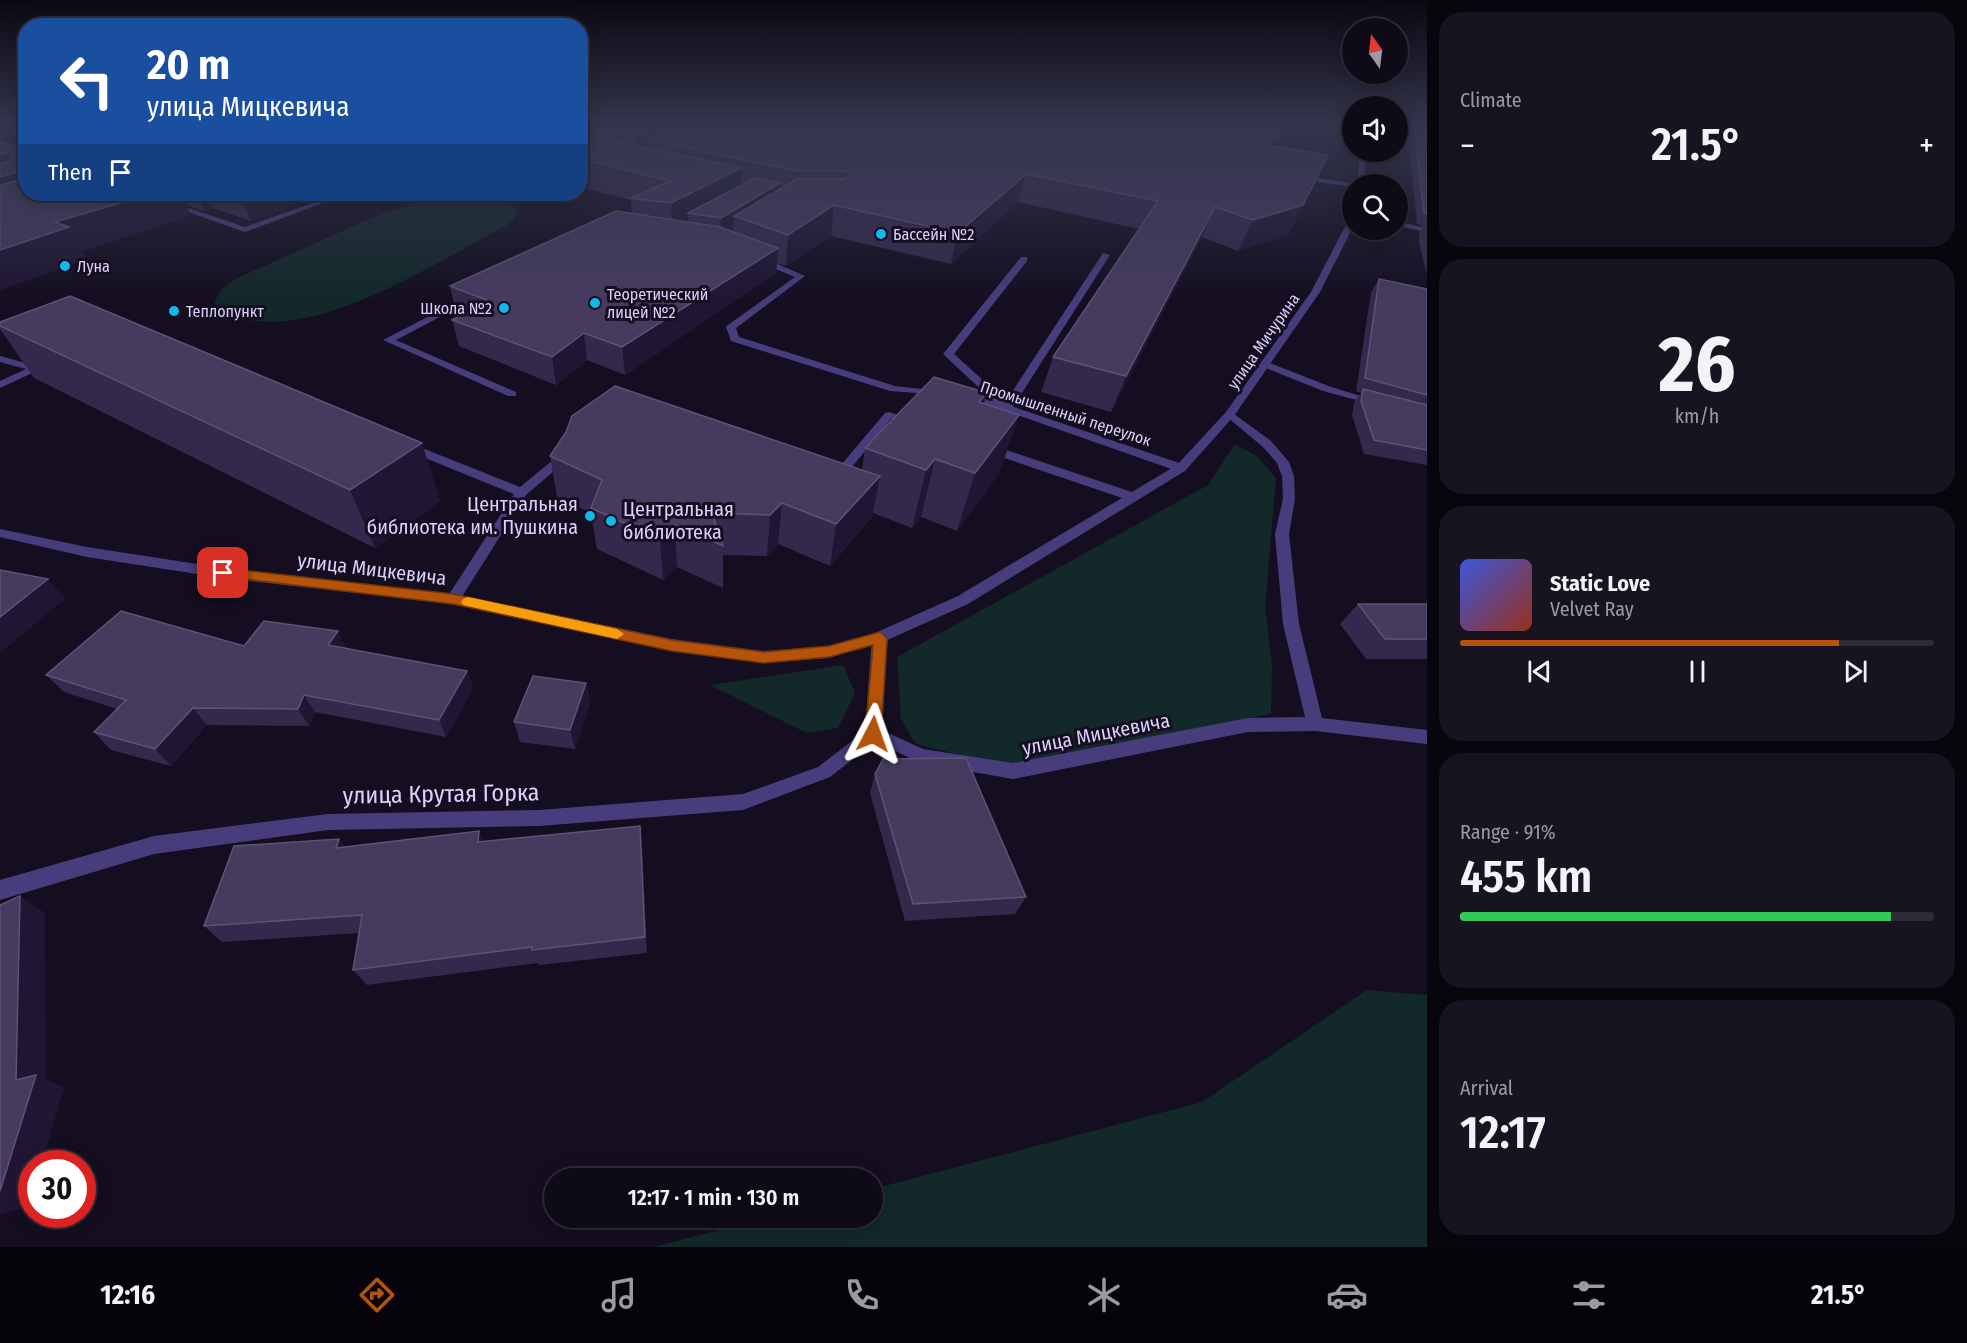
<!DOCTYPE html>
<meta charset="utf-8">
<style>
:root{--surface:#0f0a18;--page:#181321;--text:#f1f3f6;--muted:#9b9aa2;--line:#2f2b37;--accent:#b45309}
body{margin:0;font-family:"Fira Sans Condensed",sans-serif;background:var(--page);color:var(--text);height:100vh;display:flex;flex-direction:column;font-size:22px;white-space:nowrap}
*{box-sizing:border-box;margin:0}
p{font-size:20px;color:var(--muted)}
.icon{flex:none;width:33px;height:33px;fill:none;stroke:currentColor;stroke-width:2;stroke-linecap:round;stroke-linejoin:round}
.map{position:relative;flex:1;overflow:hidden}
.details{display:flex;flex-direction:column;gap:12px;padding:12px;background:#08060d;width:540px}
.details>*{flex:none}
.guide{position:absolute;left:18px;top:18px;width:570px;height:183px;border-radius:24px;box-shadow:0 3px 15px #0003,0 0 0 2px var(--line);background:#1a4fa0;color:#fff;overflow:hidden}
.needle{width:39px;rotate:346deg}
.tools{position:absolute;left:1342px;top:18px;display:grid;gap:12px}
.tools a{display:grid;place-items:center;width:66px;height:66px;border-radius:50%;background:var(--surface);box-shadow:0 3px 15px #0003,0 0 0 2px var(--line);font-size:30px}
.speed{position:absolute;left:18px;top:1150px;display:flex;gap:12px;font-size:30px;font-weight:700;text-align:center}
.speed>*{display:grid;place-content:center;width:78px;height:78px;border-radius:50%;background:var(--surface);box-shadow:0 3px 15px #0003,0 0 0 2px var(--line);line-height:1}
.speed .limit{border:9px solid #d22;background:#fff;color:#111}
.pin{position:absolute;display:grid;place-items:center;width:51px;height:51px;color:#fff;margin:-26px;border-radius:12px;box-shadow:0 3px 9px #0006}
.me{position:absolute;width:66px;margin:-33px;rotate:4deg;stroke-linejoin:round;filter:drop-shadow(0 0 4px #0008)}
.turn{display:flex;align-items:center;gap:21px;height:126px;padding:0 30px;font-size:27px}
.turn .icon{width:78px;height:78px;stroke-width:2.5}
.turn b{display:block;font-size:42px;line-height:51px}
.then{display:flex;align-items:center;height:57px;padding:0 30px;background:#0003;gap:12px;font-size:22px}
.big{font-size:45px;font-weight:600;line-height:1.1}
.details .widget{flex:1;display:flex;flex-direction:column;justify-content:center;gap:9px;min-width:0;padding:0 21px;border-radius:24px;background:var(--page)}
.details .dial{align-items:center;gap:0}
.dial b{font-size:78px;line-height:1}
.song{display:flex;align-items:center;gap:18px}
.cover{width:72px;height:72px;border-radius:9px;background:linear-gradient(135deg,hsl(230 70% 55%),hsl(10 70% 35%))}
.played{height:6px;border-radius:3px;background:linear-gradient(90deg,var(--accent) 80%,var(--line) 80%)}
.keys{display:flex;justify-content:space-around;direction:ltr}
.heat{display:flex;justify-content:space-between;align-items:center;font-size:33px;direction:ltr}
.charge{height:9px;border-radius:4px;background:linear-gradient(90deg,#34c759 91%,var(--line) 0)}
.trip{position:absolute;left:544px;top:1168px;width:339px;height:60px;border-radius:30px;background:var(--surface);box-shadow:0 3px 15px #0003,0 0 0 2px var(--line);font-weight:600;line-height:60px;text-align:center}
.tab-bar{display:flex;height:96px;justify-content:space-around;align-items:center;background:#06040a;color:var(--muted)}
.tab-bar .icon{width:42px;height:42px}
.tab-bar .current{color:var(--accent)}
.tab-bar b{font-size:27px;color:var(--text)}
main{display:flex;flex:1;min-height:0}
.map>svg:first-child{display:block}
.green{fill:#122829}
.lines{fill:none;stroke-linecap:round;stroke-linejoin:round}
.service{fill:#473d7c;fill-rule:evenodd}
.minor{fill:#473d7c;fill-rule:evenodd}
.tertiary{fill:#473d7c;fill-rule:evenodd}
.wall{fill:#34294c}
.shaded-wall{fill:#1f1633}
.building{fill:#463b5f;stroke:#5d5278;stroke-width:1.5}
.route{fill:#b45309;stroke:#753606;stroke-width:1.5}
.slow{fill:#f59e0b}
.poi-dot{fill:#11b9e8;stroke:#140e20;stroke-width:2}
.labels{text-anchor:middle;stroke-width:6;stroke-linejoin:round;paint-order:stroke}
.far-poi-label{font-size:16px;fill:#dbd1fc;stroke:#140e20;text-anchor:start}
.far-street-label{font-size:16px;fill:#dbd1fc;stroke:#140e20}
.poi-label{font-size:20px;fill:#dbd1fc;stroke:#140e20;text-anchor:end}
.street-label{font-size:20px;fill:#dbd1fc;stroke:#140e20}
.near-street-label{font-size:24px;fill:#dbd1fc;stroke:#140e20}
</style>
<main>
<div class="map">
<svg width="1427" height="1247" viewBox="0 0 1427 1247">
<rect width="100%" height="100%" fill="#140e20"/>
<g class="green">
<path d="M440,194C464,193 498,191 517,209L514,219L504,227C434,263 328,334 249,320C243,319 232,319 227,316C222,313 218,306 214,302L222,289L237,278L372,218Z"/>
<path d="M1235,444L1258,457L1276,478L1265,607L1272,665L1271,714L1005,766L916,744L901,720L897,657L1208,485Z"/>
<path d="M843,665L855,693L838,728L807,733L710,685Z"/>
<path d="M1367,990L1427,995V1247H654L764,1218H873V1189L1202,1102Z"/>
</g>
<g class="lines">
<g class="service">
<path d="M1316,178L1353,183L1356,184H1353V187L1319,182Z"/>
<path d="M1103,253L1110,255L1011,410H1003L943,354L1021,257H1027V261L954,354L1006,401Z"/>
<path d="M0,356L40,367L41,369L0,388V381L26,369L0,362Z"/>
<path d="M889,412L920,423L914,426L891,419L843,478H835L833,475L835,472L885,413Z"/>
<path d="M407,442L520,487L564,451H572L574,454L526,495L458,603H448L446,599L514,494L403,449V443Z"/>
<path d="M988,444L1138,494L1139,497L1138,500H1128L984,451L982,448Z"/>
</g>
<g class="minor">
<path d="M137,194H147L245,227L338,194H347L245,232Z"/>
<path d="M1398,222L1427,228V232L1398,226Z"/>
<path d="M759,256L805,276L736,328L739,337L895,386L941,391V395L890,391L731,341L726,327L728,325L795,277L756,261V257Z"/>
<path d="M470,295L478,297L396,340L516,392V396H508L383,340Z"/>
<path d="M1265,361L1331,387L1381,402L1375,405L1323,391L1261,366L1260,364Z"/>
<path d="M964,393L1011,406L1185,465L1187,468L1185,471H1177L1003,410L960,398L959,396Z"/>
<path d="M1230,411L1271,441L1289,462L1294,476L1295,499L1289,534L1299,624L1322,718L1427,730V744L1315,731L1248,732L1013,779L921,763L875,742L830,777L743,810L539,826L328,830L154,854L0,900V880L154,836L328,814L539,810L743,794L818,767L865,731L872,637L875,633H885L888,637L882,730L923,749L1013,763L1248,718L1305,717L1283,624L1275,534L1283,499L1282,476L1277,463L1263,447L1226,416L1224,414Z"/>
</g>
<g class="tertiary">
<path d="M1360,152H1366L1364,184H1357Z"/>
<path d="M1353,217V227L1320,292L1234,416L1185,471L968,604L885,641L829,658L764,663L672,651L453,604L223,578L87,557L0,537V529L87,547L223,568L453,594L672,639L764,651L829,646L875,633L958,596L1177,465L1226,412L1311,292L1349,219Z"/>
</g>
</g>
<g class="wall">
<path d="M580,126H1292L1276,146L1303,205L1288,235L1238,251L1202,237L1111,412L1041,392L1053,357L1139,229L1018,202L951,264L831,236L786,266L777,263L776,273L625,375L587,360L556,385L459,346L452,320L462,314L456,312L450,286L632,213L631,200L580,187Z"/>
<path d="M1398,126H1427V275L1419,243V233L1423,226L1417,224L1409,144L1398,142Z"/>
<path d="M0,141L26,152V194H323L324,195L251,221L213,208L204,211L186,205L191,215L82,251L86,259L0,290Z"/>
<path d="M1379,279L1427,289V465L1364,454L1352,415L1354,402L1361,393L1356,391L1371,292Z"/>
<path d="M0,322L422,443L440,501L375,548L34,378L0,329Z"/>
<path d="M987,393L983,404L1000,472L957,531L921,517L912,528L873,513L872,517L830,566L778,544L767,556L723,555V588L677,567L663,580L597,549L591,513L557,497L550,456L862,470L865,448Z"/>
<path d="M1358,604H1427V659H1366L1340,624Z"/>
<path d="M244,646L347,649L467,671L473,688L446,737L315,712L309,726L207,725L171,766L111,750L94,732L117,709L64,692L46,675Z"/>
<path d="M586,683L590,703L575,749L520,742L514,722Z"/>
<path d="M875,774L1026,897L1015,914L905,921L870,793Z"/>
<path d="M640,826L642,844L647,953L539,965L538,963L367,985L353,970L359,933L222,942L204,926L344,847L479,831L483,842Z"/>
</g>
<g class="shaded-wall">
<path d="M660,126H720L647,139L648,158L636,164L635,137Z"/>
<path d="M1283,126H1292L1255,172L1267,145Z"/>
<path d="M6,153L17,173L26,170V194L0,212V155Z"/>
<path d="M741,168V197L688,213L689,225L673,234L671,203Z"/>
<path d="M1026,174L1018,202L951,264L958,233Z"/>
<path d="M780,183L779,206L734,216L733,234L721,242V218Z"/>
<path d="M151,194H181L191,215L82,251L86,259L0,290V250L55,222Z"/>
<path d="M197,194H206L213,208L204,211Z"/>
<path d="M239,194H323L324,195L251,221Z"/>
<path d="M834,205L831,236L786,266L788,235Z"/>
<path d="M1303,205L1288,235L1238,251L1253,220Z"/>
<path d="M1215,207L1202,237L1111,412L1126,376Z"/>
<path d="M778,248L776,273L625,375L622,347Z"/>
<path d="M584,333L587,360L556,385L552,357Z"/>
<path d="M987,393L970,449L979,402Z"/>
<path d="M1019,415L1000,472L957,531L975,473Z"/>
<path d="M422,443L440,501L375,548L350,490Z"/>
<path d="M935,459L921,517L912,528L926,470Z"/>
<path d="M880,476L872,517L830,566L836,524Z"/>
<path d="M782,503L778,544L767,556L770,515Z"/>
<path d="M675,525L677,567L663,580L660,539Z"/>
<path d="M48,579L65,599L0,653V617Z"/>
<path d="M338,631L347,649L328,645Z"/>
<path d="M467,671L473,688L446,737L439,720Z"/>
<path d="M586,683L590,703L575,749L570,730Z"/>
<path d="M304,695L315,712L309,726L298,709Z"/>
<path d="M193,708L207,725L171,766L155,749Z"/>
<path d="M640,826L642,844L647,953L645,937Z"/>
<path d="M479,831L487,849L478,842Z"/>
<path d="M339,839L351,857L336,848Z"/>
<path d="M20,896L45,913L46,1079L64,1087L42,1164H32V1201L30,1206L0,1214V1191Z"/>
</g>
<g class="building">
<path d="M581,126H660L635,137Z"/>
<path d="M679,126H863L910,135L915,130L895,126H1283L1267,145L1328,155L1303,205L1253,220L1215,207L1126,376L1053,357L1158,201L1026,174L958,233L834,205L788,235L734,216L797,179H844L850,176L849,173L844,171H796L647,139Z"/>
<path d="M1400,126H1427V214L1424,213L1415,134L1399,132Z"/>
<path d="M580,133L741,168L671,203L631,198L670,181L580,159Z"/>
<path d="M0,141L26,152V170L0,177V164L10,161L12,155L6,153L0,155Z"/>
<path d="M26,178V194H151L55,222L69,227L0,250V185Z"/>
<path d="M755,178L780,183L721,218L688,213Z"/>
<path d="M616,211L720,227L778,248L622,347L584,333L552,357L452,320L489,301L450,286Z"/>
<path d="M1379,279L1427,289V395L1365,378Z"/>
<path d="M70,296L422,443L350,490L0,326V322Z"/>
<path d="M934,377L987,393L979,402L1019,415L975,473L935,459L926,470L865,448Z"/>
<path d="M615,386L880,476L836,524L782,503L770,515L712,513L723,546L675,525L660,539L591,508L602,480L550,456L566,432L572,416Z"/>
<path d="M1363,389L1427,405V450L1374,440L1361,401Z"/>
<path d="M0,570L48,579L0,617Z"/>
<path d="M1358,604H1427V639H1385Z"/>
<path d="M121,611L244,646L264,621L338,631L328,645L467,671L439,720L304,695L298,709L193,708L155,749L94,732L126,700L46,675Z"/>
<path d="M533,676L586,683L570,730L514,722Z"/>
<path d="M966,758L1026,897L913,904L875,774L883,759Z"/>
<path d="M640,826L645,937L532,950V947L353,970L362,915L204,926L234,846L339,839L336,848L479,831L478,842Z"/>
<path d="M20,896L16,1080L36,1075L0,1191V905Z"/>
</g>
<linearGradient id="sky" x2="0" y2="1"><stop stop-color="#0b0812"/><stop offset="0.42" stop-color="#34364e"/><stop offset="1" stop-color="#34364e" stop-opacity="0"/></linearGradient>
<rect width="1427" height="301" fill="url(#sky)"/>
<path class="route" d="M223,568L453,594L672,640L764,652L829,646L880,632L887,638L881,734L879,739L873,740L868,739L865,734L873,645L829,657L764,663L672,651L453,604L219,576L217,573L219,570Z"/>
<path class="slow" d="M468,597L617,629L624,634L617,639L463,605L461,602L463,599Z"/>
<g class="poi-dot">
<circle cx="881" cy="234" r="6"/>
<circle cx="65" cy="266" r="6"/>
<circle cx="595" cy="303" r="6"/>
<circle cx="504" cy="308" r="6"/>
<circle cx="174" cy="311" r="6"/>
<circle cx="590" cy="516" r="6"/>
<circle cx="611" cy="521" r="6"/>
</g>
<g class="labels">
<g class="far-poi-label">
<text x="893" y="240">Бассейн №2</text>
<text x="77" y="272">Луна</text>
<text x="607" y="300">Теоретический<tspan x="607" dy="18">лицей №2</tspan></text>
<text x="492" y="314" text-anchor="end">Школа №2</text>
<text x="186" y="317">Теплопункт</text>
</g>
<g class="far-street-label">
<text transform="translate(1263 341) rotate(-55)" y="6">улица Мичурина</text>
<text transform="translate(1066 413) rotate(18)" y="6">Промышленный переулок</text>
</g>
<g class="poi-label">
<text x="578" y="511">Центральная<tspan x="578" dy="23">библиотека им. Пушкина</tspan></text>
<text x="623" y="516" text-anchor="start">Центральная<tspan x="623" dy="23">библиотека</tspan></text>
</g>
<g class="street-label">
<text transform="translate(372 569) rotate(7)" y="7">улица Мицкевича</text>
<text transform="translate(1096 734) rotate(-11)" y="7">улица Мицкевича</text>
</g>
<g class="near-street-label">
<text transform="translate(441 794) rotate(-1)" y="8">улица Крутая Горка</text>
</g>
</g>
</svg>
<div class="tools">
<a><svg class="needle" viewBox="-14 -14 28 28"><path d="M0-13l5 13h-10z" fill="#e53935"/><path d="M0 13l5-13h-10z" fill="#9b9aa2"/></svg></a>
<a><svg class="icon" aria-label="sound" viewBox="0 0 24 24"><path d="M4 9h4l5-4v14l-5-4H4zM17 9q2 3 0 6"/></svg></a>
<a><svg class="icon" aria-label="search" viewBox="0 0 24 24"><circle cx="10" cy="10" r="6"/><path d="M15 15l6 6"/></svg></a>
</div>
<div class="speed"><div class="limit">30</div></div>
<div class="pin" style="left:223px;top:573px;background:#d93025"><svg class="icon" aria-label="arrive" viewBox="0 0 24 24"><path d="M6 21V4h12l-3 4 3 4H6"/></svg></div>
<svg class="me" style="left:873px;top:734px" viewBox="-20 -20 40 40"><path d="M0-17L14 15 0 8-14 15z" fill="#b45309" stroke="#fff" stroke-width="4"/></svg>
<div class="trip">12:17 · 1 min · 130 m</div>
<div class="guide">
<div class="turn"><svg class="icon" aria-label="left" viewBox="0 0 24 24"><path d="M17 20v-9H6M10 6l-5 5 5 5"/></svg><div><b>20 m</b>улица Мицкевича</div></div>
<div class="then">Then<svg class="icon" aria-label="arrive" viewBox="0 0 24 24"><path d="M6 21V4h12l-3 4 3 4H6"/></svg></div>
</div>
</div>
<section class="details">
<div class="widget"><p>Climate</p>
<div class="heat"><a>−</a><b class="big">21.5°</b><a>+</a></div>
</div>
<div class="widget dial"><b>26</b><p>km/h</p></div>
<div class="widget">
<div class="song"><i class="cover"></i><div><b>Static Love</b><p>Velvet Ray</p></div></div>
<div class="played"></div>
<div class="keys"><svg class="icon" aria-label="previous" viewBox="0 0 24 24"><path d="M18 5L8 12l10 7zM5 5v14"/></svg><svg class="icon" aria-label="pause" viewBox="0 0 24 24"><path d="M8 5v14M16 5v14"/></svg><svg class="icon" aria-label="next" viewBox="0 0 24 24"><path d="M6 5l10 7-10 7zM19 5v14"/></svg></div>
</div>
<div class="widget"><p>Range · 91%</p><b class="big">455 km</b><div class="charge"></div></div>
<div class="widget"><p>Arrival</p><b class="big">12:17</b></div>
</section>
</main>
<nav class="tab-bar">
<b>12:16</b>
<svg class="icon current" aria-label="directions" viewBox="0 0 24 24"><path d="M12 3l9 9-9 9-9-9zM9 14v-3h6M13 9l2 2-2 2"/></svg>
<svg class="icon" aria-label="music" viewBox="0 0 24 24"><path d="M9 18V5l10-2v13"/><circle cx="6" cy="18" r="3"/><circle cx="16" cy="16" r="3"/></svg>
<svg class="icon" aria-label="phone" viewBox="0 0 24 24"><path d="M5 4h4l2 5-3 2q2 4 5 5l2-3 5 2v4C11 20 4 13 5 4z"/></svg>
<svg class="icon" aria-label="climate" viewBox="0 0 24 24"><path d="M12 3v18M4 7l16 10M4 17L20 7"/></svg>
<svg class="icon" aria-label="car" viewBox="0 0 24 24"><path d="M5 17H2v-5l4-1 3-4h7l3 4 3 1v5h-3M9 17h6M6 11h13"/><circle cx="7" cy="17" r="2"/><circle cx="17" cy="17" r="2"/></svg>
<svg class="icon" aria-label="filters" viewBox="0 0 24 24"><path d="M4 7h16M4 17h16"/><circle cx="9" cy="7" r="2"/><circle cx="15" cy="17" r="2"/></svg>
<b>21.5°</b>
</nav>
